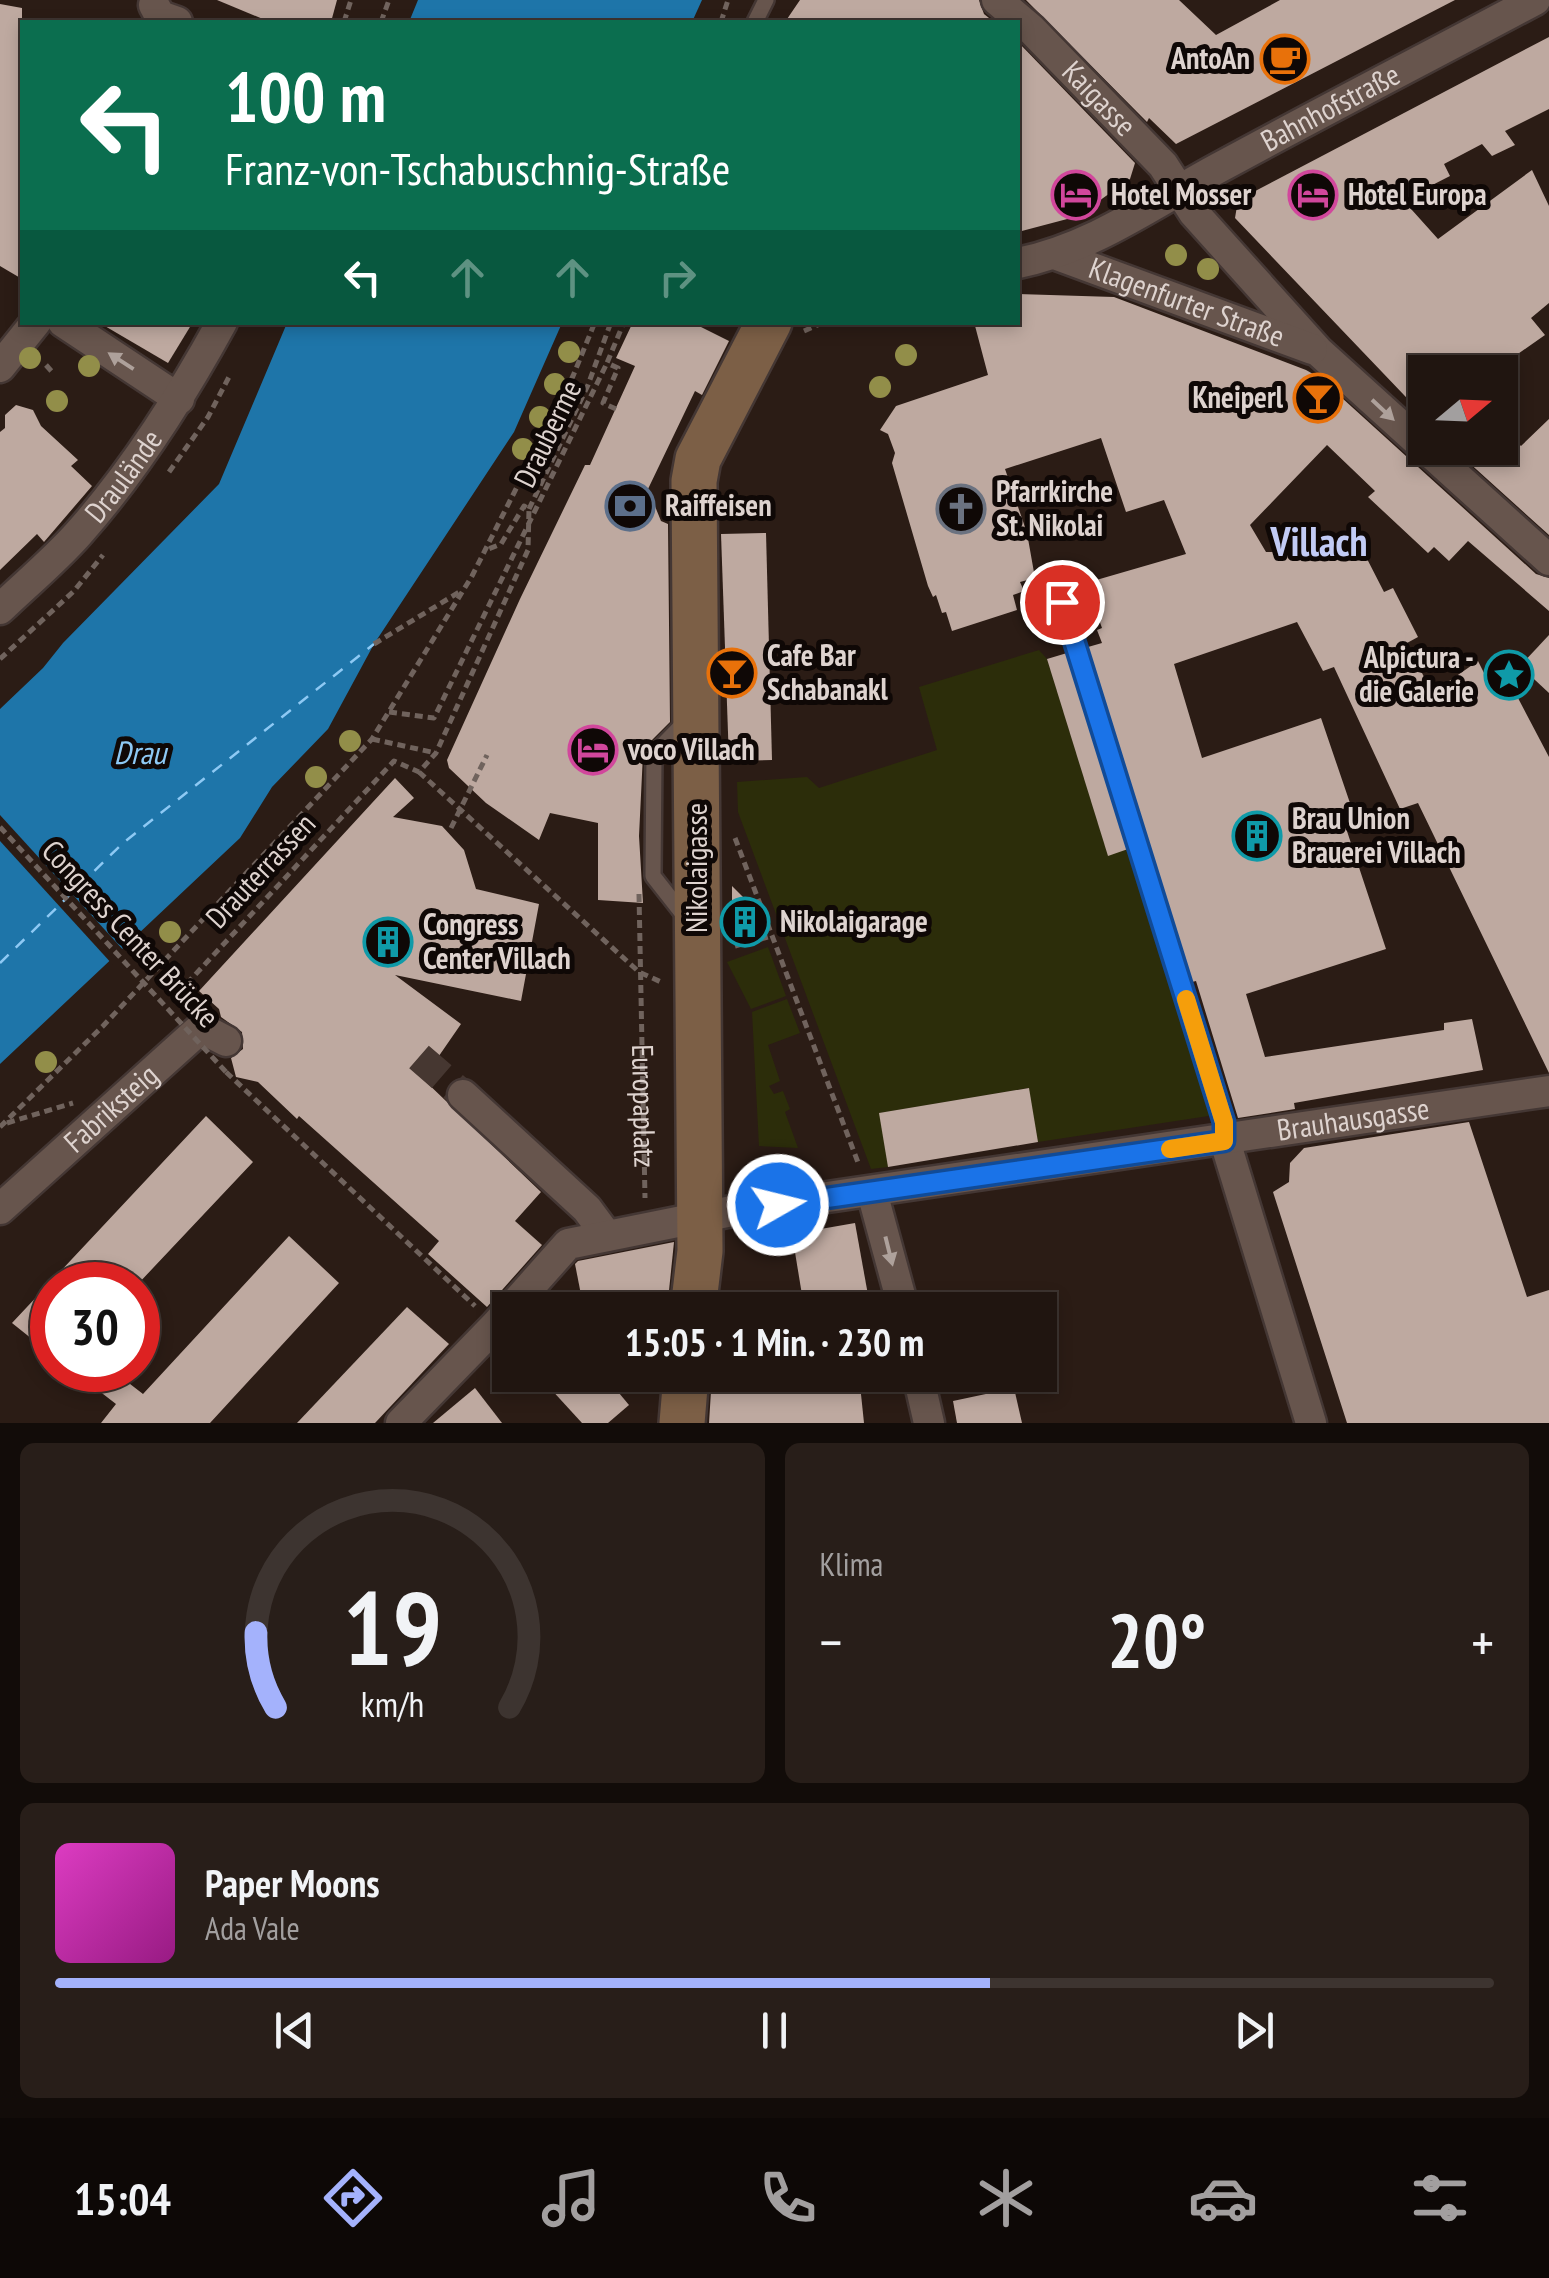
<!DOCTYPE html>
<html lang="de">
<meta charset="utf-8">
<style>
:root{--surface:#201510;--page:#281e19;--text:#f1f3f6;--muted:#a29f9f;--line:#3d3430;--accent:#a4b2fc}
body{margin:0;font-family:"PT Sans Narrow",sans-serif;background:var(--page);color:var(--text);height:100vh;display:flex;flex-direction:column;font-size:38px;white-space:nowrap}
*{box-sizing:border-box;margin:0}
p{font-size:32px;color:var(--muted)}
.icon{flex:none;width:55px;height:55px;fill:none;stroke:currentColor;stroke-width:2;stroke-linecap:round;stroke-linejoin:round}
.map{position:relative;height:1423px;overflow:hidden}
.side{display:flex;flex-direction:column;gap:20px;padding:20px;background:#120c09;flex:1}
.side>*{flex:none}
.hud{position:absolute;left:20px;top:20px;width:1000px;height:305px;border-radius:0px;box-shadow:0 5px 15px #0003,0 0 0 2px var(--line);background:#0b6e4f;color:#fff;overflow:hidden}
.needle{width:65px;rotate:71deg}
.controls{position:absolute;left:1408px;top:355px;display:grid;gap:20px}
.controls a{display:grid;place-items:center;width:110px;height:110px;border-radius:0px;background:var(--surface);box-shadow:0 5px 15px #0003,0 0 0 2px var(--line);font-size:50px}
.speed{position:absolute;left:30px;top:1262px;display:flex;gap:20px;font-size:50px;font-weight:700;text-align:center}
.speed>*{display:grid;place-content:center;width:130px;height:130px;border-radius:50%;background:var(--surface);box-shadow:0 5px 15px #0003,0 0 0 2px var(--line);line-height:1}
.speed .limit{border:15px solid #d22;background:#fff;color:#111}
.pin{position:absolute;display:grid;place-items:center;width:85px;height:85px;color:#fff;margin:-42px;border:5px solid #fff;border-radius:50%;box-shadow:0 2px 10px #0007}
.me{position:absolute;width:110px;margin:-55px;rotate:82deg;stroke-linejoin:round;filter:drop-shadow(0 0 8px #0008)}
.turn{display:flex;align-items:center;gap:35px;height:210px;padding:0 40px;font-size:45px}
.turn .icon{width:130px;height:130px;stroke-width:2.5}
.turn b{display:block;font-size:70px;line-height:85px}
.lanes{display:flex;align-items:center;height:95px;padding:0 40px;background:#0003;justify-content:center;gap:50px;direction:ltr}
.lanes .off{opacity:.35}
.big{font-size:75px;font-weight:600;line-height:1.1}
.side .widget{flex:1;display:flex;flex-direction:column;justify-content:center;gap:15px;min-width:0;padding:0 35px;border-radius:15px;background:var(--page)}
.side .dial{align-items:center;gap:0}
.dial svg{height:260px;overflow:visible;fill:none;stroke:var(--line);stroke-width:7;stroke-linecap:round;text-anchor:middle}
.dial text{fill:var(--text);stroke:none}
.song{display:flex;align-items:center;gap:30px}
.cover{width:120px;height:120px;border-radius:15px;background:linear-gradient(135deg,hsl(310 70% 55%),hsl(310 70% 35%))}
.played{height:10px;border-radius:5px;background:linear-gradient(90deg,var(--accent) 65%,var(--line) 65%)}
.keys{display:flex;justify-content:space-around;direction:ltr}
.heat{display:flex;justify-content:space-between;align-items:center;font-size:55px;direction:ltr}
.side .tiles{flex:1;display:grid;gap:20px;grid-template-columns:1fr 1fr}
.widget:last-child{grid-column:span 2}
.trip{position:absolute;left:492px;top:1292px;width:565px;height:100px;border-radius:0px;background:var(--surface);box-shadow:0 5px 15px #0003,0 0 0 2px var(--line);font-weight:600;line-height:100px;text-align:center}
.tab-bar{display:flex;height:160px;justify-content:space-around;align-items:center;background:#0d0806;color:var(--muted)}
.tab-bar .icon{width:70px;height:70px}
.tab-bar .on{color:var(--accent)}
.tab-bar b{font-size:45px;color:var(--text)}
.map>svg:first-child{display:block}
.green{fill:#2c2d0a}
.water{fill:#1e75a9}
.pier{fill:#2b1c15}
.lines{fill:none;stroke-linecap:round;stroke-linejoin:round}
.ferry{stroke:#8ec9f4;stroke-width:2.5;stroke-dasharray:12 10;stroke-linecap:butt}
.building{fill:#bea9a0}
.street-tunnel{stroke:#463731;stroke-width:30;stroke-dasharray:30 15;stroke-linecap:butt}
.lane-casing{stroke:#443734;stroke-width:20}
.street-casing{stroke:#443734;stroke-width:35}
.secondary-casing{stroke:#443734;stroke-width:50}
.path{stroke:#70635d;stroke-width:5;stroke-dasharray:8 5;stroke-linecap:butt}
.lane{stroke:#67554d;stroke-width:15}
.street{stroke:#67554d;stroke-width:30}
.secondary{stroke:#7c5f46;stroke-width:45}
.path-bridge{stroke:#70635d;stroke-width:5;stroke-dasharray:8 5;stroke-linecap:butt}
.tree{fill:#928e49}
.oneway{fill:#aea19b}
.route-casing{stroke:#114b97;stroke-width:25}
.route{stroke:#1a73e8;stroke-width:18}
.slow{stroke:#f59e0b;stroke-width:18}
.labels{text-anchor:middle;stroke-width:10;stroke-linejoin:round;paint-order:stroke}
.poi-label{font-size:30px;font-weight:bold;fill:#ded3cf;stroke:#0f0806;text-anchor:start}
.street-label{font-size:30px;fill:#ded3cf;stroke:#0f0806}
.water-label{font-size:32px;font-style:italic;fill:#8ec9f4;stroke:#0f0806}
.district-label{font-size:40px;font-weight:bold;fill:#c2cbf5;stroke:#0f0806}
</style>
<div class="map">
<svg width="1549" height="1423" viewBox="0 0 1549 1423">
<rect width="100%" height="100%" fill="#2b1c15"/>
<g class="green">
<path d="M1039,650L1047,659L1108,855L1131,848L1215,1115L1038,1142L1028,1088L880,1113L888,1167L871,1169L738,812L737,782L807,777L819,788L937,750L919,687Z"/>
<path d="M768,947L786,996L751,1009L727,962Z"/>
<path d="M787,999L800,1033L768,1045L780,1081L769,1086L774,1094L783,1091L790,1109L785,1112L798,1148L759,1146L752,1012Z"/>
</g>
<g class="water">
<path d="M418,0H702L692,22H409Z"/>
<path d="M287,323H562L514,432L374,644L328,729L272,787L240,838L0,1064V709L43,668L63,643L219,484Z"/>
</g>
<path class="pier" d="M0,815L126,953L113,965L0,841Z"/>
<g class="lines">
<path class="ferry" d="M0,963L123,843L374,644"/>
</g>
<g class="building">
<path d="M217,0H337L331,22H270Z"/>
<path d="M800,0H979L984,14L994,22H785Z"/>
<path d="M1026,0H1179L1216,35L1280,0H1455L1176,144L1149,118L1147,122Z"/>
<path d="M0,4L22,8V279L0,266Z"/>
<path d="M1549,37V109L1505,131L1515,145L1492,156L1482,144L1444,164L1450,176L1403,200L1438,239L1532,170L1549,206V303L1531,318L1545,335L1492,372H1425V417L1235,218L1238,200Z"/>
<path d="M1018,42L1135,163L1130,179L1089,208L1071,218L1018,232Z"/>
<path d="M1018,294L1114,297L1306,370L1320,378L1536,574L1549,578V611L1468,541L1449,561L1434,547L1428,553L1368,497L1375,491L1327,445L1250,525L1266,552L1363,551L1384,592L1393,588L1418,637L1407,643L1432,693L1478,661L1494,693L1508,679L1549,757V1073L1418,803L1400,809L1334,667L1323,671L1297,622L1174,664L1202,758L1321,718L1351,806L1340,810L1386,949L1246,994L1265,1057L1444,1030V1023L1472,1019L1483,1070L1294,1103L1295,1109L1238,1118L1196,981L1192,982L1088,647L1102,643L1097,630L1102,628L1086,583L1186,554L1164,500L1126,512L1101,438L1005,469L1027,533L1035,578L1020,582L1024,591L1013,595L1017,610L952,631L946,612L942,613L936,595L933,597L928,586L892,463L895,453L888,434L880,430L896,406L988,375L974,322H1018Z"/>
<path d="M98,322H193L168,363Z"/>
<path d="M633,322H691L729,341L702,395L695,391L648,489L661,521L668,524L670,722L646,746L643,754L639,836L643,903L598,900V823L550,813L539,840L486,803L449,768L447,760L520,599L585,465H590L635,366L616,358Z"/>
<path d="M16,405L33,410L41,426L78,460L71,466L92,486L44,542L37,534L0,570V432L5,428V415Z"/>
<path d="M1549,419V535L1466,460L1476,448H1500V426L1521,446Z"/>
<path d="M766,533L772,760L729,761L721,534Z"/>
<path d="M1549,635V693L1520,666Z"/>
<path d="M1067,653L1128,849L1108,856L1047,659Z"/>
<path d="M395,778L414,798L393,817L442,826L464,850L476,889L539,904L521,1001L395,975L461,1024L423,1079L541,1192L515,1221L542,1245L487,1307L428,1254L439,1241L299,1116L297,1119L258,1082L236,1077L231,1058L243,1049L242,1032L221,1017L219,1009L199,991Z"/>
<path d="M732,886L757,911L758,935L732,934Z"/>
<path d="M1029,1088L1038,1142L888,1167L879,1113Z"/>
<path d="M206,1116L253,1162L137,1285H52V1355L12,1323Z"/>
<path d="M1469,1122L1527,1297L1549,1290V1423H1347L1273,1192L1289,1182L1290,1163L1304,1148Z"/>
<path d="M855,1223L868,1295L804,1307L792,1234Z"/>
<path d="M289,1236L339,1283L210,1423H101L116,1404L72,1370H112L143,1394Z"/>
<path d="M674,1242L667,1310H584L575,1264L578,1261Z"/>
<path d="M407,1307L449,1344L375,1423H297Z"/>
<path d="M538,1375H604L629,1405L608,1423H582Z"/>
<path d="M712,1375H859L864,1423H709Z"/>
<path d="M475,1388L502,1423H433Z"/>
<path d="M1014,1388L1022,1423H957L953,1401Z"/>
</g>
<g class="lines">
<path class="street-tunnel" d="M419,1057L463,1095"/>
<g class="lane-casing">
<g id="lane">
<path d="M755,22L766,0"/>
<path d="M1063,603L1224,1123L1225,1141"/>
<path d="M686,918L653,876L654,754L686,721"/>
</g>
</g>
<g class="street-casing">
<g id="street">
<path id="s2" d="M997,0L1031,29L1163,165L1194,213L1318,351L1549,560"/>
<path d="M154,5L160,16L177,22"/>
<path id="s3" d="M1057,255L1312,349"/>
<path id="s4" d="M1018,263C1096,247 1154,202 1224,165C1327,109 1432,55 1535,0"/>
<path d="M63,322L179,399"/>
<path d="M0,367L36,322"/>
<path id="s5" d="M0,609C26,584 55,560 78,534C135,470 181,397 222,322"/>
<path d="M463,1095L587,1209L607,1236"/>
<path d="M1225,1141L1311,1423"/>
<path d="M872,1192L904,1310"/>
<path id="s6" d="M0,1209L201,1028L226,1041"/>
<path d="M918,1375L929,1423"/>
<path id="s7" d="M401,1423L496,1325L568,1244L732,1211L1549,1091"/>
</g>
</g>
<g class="secondary-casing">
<g id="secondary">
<path d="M693,1310L700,1251L694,481L698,459L769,322"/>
<path d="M682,1423L686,1375"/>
</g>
</g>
<g class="path">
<path d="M344,22L351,0"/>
<path d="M381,22L389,0"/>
<path d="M721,22L728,0"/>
<path d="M804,331L824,322"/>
<path d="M46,365L53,373"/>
<path d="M616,409L603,403L618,368L607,363L624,322"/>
<path d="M169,472L208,417L230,375"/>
<path d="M529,509L588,385L611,322"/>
<path d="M374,644L461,591"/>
<path d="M0,659L74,591L103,555"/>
<path d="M389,712L434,718L607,363"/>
<path d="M372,739L436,753"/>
<path d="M419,772L639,972L661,982"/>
<path d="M735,838L859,1165"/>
<path id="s1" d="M639,894L645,1198"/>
<path d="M735,946L772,936"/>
<path d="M192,1002L180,991L394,761L419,772L436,753L528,550L529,509L524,506L501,544L486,550"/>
<path d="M226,1072L475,1306"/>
<path d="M7,1123L73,1103"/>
<path d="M0,1127L103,1026L372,739L472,576L573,376L595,322"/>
</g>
<use href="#lane" class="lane"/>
<use href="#street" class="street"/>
<use href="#secondary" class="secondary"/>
<g class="path-bridge">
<path d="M0,827L226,1072"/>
<path d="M451,828L487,755"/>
</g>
</g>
<g class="tree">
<circle cx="1176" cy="255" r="11"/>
<circle cx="1208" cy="269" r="11"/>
<circle cx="569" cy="352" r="11"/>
<circle cx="906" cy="355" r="11"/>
<circle cx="30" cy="358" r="11"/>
<circle cx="89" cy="366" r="11"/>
<circle cx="555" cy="384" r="11"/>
<circle cx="880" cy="387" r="11"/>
<circle cx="57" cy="401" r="11"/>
<circle cx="540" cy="417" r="11"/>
<circle cx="523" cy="449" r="11"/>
<circle cx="350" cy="741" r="11"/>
<circle cx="316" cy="777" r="11"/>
<circle cx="170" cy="932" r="11"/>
<circle cx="46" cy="1062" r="11"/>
</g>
<defs><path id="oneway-solid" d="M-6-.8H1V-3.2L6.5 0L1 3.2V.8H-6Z" transform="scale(2.5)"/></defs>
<g class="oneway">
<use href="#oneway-solid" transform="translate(121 361) rotate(-147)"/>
<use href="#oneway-solid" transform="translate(1383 410) rotate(43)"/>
<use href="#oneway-solid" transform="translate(889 1251) rotate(76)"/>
</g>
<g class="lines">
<g class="route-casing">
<path id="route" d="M778,1205L1224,1141V1122L1062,602"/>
</g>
<use href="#route" class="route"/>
<path class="slow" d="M1170,1149L1224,1141V1122L1186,999"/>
</g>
<defs>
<g id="cafe-ring" transform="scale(2.5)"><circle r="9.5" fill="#0f0806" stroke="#e8710a" stroke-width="1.5"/><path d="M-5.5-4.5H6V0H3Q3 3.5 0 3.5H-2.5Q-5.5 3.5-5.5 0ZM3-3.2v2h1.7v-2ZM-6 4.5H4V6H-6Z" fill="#e8710a"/></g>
<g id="hotel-ring" transform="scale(2.5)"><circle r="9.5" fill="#0f0806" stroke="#d1479c" stroke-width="1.5"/><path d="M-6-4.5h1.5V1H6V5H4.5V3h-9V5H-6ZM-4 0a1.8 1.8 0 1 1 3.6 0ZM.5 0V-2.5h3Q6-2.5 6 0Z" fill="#d1479c"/></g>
<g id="bar-ring" transform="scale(2.5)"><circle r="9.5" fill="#0f0806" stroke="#e8710a" stroke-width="1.5"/><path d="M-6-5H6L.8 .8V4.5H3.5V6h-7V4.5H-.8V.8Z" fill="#e8710a"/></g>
<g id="bank-ring" transform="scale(2.5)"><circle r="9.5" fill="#0f0806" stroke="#5c6f8a" stroke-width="1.5"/><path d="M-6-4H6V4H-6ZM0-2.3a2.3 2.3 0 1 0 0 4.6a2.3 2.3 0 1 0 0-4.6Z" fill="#5c6f8a"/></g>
<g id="church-ring" transform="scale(2.5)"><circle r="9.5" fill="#0f0806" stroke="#6b7280" stroke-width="1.5"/><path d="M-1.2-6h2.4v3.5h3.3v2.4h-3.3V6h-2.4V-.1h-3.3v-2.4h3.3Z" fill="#6b7280"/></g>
<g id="sight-ring" transform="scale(2.5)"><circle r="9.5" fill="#0f0806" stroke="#0f9aa8" stroke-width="1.5"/><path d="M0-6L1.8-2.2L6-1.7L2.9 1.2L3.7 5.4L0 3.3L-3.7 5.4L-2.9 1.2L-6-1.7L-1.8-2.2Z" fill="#0f9aa8"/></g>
<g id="building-ring" transform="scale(2.5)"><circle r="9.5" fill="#0f0806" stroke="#0f9aa8" stroke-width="1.5"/><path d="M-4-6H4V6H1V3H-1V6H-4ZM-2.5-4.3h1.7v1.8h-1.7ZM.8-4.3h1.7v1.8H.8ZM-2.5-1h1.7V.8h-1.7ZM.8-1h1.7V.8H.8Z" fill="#0f9aa8"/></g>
</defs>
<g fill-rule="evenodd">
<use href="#cafe-ring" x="1285" y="59"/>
<use href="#hotel-ring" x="1076" y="195"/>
<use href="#hotel-ring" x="1313" y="195"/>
<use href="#bar-ring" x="1318" y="398"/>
<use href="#bank-ring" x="630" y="506"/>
<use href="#church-ring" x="961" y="509"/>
<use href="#bar-ring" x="732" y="673"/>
<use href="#sight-ring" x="1509" y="675"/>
<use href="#hotel-ring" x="593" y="750"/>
<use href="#building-ring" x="1257" y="836"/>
<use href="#building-ring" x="745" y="922"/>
<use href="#building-ring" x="388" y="942"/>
</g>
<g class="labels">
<g class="poi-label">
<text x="1250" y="69" text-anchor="end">AntoAn</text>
<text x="1111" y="205">Hotel Mosser</text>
<text x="1348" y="205">Hotel Europa</text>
<text x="1283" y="408" text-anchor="end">Kneiperl</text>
<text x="996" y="502">Pfarrkirche<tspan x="996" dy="34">St. Nikolai</tspan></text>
<text x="665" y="516">Raiffeisen</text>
<text x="767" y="666">Cafe Bar<tspan x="767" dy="34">Schabanakl</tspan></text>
<text x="1474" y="668" text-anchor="end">Alpictura -<tspan x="1474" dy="34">die Galerie</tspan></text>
<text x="628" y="760">voco Villach</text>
<text x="1292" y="829">Brau Union<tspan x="1292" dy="34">Brauerei Villach</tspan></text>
<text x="780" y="932">Nikolaigarage</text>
<text x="423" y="935">Congress<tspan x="423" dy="34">Center Villach</tspan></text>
</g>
<g class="street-label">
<text dy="10" stroke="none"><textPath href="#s2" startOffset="142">Kaigasse</textPath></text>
<text dy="10" stroke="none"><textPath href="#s4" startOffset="350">Bahnhofstraße</textPath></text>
<text dy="10" stroke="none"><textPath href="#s3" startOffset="138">Klagenfurter Straße</textPath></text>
<text transform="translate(548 434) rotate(-64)" y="10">Drauberme</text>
<text dy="10" stroke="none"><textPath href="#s5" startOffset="182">Draulände</textPath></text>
<text transform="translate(697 868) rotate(-90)" y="10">Nikolaigasse</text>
<text transform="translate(261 871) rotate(-47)" y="10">Drauterrassen</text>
<text transform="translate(130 934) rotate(47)" y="10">Congress Center Brücke</text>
<text dy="10" stroke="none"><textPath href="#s1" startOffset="212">Europaplatz</textPath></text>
<text dy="10" stroke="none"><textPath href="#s6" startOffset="150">Fabriksteig</textPath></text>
<text dy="10" stroke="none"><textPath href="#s7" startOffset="1040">Brauhausgasse</textPath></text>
</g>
<g class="water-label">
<text x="140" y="764">Drau</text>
</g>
<g class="district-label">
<text x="1319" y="556">Villach</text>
</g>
</g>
</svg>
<div class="controls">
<a><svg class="needle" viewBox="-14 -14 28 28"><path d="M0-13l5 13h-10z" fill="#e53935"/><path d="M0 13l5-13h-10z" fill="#a29f9f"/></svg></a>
</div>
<div class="speed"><div class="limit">30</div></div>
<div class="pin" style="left:1062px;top:602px;background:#d93025"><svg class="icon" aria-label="arrive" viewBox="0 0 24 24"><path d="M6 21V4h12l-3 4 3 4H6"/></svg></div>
<svg class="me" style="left:778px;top:1205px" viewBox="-20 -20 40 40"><circle r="17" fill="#1a73e8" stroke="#fff" stroke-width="3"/><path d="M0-11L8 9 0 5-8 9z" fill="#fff"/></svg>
<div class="trip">15:05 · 1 Min. · 230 m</div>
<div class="hud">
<div class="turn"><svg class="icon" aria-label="left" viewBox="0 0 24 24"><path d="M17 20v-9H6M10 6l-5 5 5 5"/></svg><div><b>100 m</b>Franz-von-Tschabuschnig-Straße</div></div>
<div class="lanes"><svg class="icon" aria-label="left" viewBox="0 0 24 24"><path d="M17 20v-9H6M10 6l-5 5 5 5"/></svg><svg class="icon off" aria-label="ahead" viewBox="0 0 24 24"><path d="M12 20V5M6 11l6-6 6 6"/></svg><svg class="icon off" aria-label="ahead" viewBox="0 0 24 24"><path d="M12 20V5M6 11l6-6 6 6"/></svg><svg class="icon off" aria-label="right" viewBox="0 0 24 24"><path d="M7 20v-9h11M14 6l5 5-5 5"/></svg></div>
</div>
</div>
<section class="side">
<div class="tiles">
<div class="widget dial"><svg viewBox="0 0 100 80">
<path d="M14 69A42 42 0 1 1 86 69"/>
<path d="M14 69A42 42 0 0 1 8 46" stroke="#a4b2fc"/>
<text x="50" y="56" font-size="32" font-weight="700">19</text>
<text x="50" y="72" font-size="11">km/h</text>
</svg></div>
<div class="widget"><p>Klima</p>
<div class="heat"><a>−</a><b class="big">20°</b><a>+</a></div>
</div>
<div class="widget">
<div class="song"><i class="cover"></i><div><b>Paper Moons</b><p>Ada Vale</p></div></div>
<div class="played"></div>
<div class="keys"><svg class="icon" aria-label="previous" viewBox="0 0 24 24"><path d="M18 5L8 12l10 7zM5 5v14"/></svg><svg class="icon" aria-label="pause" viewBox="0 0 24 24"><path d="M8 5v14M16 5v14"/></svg><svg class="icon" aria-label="next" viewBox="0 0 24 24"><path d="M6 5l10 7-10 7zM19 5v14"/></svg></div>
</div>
</div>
</section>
<nav class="tab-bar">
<b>15:04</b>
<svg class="icon on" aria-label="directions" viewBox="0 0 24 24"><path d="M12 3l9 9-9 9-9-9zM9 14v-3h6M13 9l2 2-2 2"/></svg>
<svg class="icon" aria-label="music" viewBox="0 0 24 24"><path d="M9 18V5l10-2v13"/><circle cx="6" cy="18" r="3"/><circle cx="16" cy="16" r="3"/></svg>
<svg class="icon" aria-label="phone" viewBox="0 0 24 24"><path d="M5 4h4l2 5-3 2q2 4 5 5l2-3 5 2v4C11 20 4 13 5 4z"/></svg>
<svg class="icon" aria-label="climate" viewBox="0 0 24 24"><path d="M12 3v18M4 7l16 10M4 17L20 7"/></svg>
<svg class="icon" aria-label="car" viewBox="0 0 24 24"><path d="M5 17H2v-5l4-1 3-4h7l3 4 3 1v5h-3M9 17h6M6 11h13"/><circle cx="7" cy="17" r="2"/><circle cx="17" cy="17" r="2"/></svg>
<svg class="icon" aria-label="filters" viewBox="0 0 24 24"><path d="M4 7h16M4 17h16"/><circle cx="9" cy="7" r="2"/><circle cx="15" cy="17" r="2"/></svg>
</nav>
